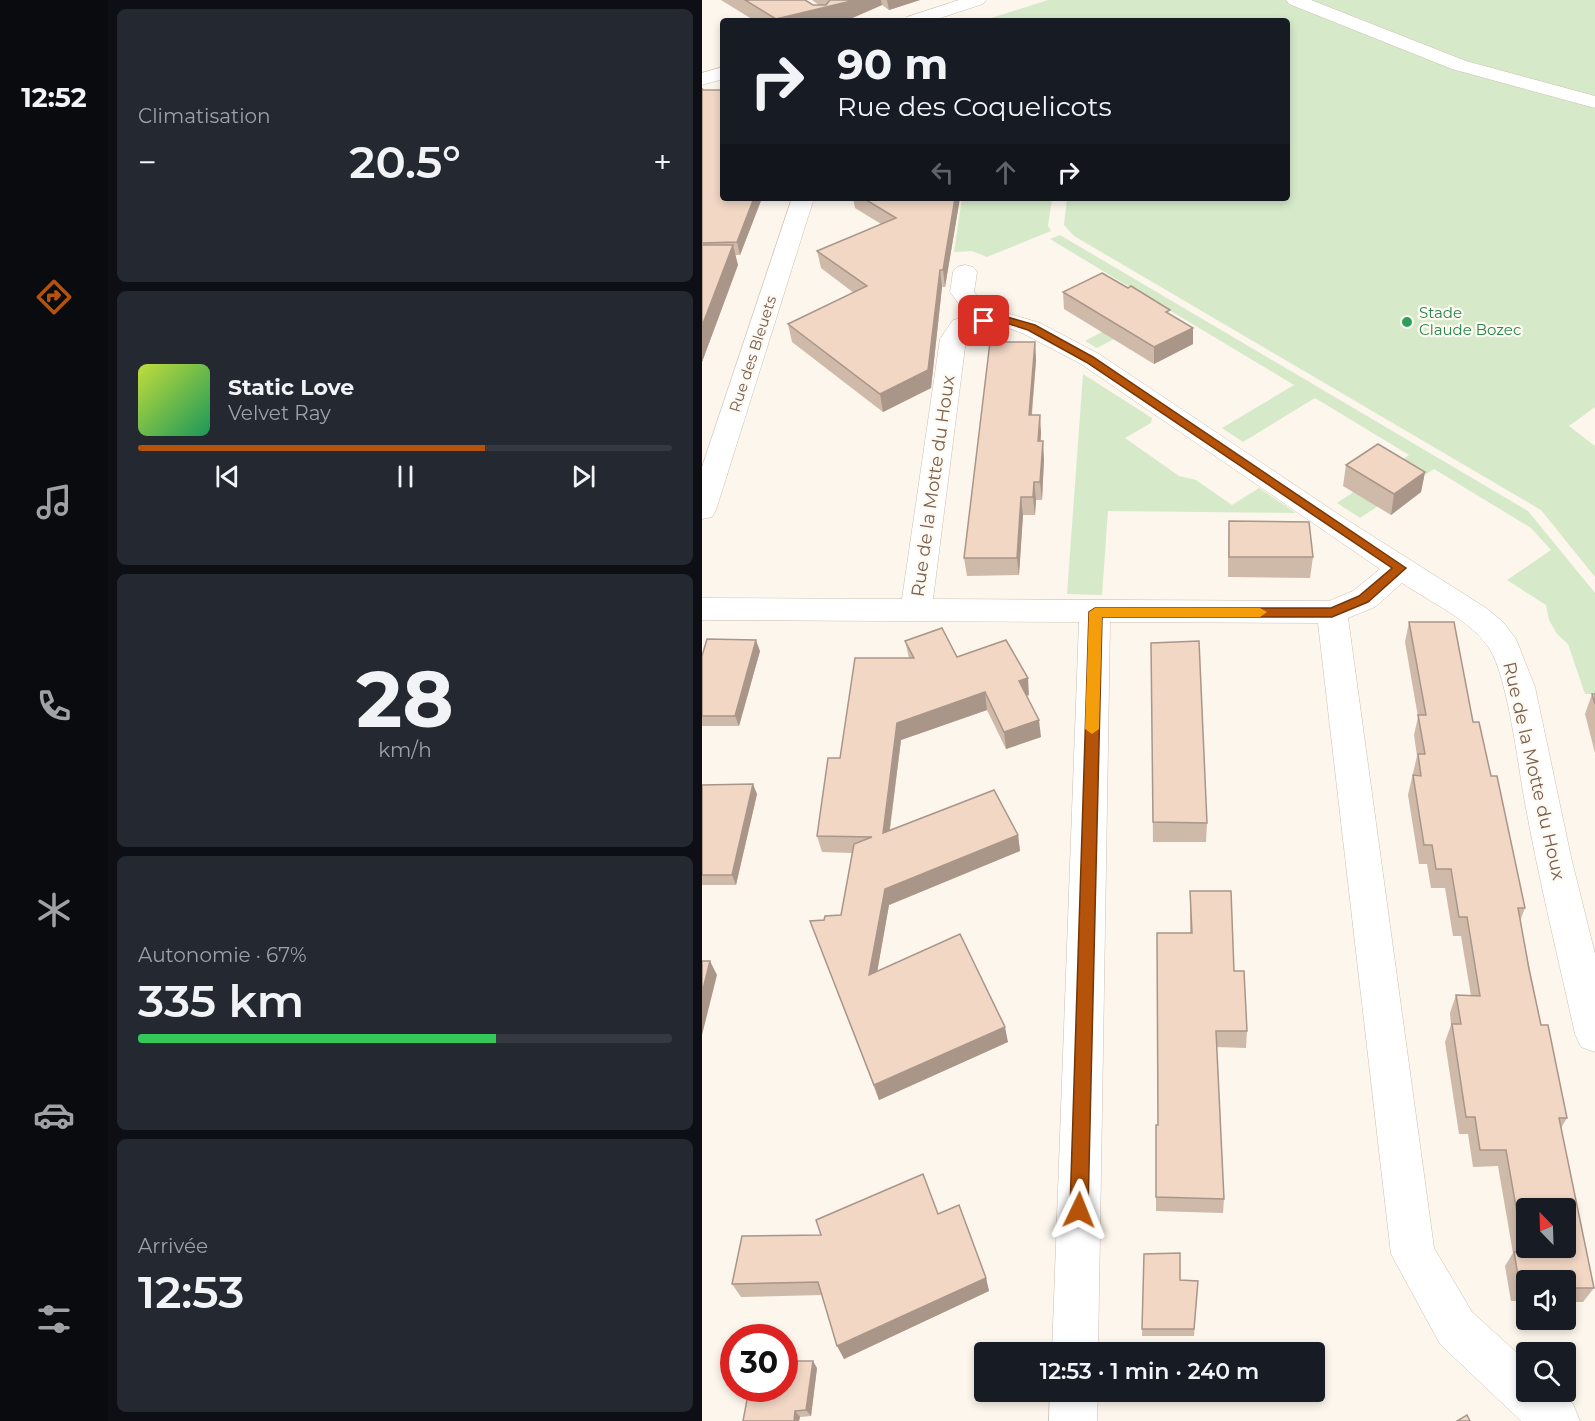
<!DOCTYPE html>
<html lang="fr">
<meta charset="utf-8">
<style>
:root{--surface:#171b24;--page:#242831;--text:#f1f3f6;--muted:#9ea1a6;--line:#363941;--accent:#b45309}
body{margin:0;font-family:Montserrat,sans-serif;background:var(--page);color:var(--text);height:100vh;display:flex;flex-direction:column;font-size:22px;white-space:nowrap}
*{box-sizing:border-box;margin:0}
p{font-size:20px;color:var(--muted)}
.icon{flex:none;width:33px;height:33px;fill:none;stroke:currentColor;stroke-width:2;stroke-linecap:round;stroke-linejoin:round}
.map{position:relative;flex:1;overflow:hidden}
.side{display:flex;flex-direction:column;gap:9px;padding:9px;background:#0d0f14;width:594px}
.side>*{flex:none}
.banner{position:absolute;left:18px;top:18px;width:570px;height:183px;border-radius:6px;box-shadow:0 3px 9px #0003;background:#171b24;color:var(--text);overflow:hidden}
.needle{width:39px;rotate:337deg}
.fabs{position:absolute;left:814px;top:1198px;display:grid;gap:12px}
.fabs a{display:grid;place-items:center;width:60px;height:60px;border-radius:6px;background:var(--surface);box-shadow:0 3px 9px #0003;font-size:30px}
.speed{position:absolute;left:18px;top:1324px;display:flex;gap:12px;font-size:30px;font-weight:700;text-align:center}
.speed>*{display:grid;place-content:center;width:78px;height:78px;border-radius:50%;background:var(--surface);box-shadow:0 3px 9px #0003;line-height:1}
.speed .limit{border:9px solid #d22;background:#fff;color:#111}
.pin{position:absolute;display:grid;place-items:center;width:51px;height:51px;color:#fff;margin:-26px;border-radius:12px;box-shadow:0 3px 9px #0006}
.me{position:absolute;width:66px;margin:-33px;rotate:2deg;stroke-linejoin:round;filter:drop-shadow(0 0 4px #0008)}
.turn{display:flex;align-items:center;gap:21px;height:126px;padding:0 18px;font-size:27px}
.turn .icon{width:78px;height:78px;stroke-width:2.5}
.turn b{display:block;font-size:42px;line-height:51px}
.lanes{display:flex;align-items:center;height:57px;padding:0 18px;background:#0003;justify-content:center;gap:30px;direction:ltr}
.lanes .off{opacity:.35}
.big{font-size:45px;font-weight:600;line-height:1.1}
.side .card{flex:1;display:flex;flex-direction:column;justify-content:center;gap:9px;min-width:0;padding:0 21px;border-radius:9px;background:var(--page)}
.side .dial{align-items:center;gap:0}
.dial b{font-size:78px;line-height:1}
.song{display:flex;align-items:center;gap:18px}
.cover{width:72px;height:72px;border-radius:9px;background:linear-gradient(135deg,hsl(70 70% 55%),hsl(150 70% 35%))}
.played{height:6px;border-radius:3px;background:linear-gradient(90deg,var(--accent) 65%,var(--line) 65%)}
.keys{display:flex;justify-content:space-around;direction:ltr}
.heat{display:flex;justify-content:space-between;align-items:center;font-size:33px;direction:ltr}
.charge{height:9px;border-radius:4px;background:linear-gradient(90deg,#34c759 67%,var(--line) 0)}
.trip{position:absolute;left:272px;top:1342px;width:351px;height:60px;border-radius:6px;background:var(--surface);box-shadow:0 3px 9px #0003;font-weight:600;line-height:60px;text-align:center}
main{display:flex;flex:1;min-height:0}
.tabs{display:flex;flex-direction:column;width:108px;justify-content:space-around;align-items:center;background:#090b0e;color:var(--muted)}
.tabs .icon{width:42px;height:42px}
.tabs .current{color:var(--accent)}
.tabs b{font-size:27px;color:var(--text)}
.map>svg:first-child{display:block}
.green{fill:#d6eaca}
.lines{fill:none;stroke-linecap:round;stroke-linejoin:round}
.minor-casing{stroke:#cebeb0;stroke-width:1}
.minor{fill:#fff;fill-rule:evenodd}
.wall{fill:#cfb9a9}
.shaded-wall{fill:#a99689}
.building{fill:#f1d7c4;stroke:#a99689;stroke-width:1.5;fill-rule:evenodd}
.route{fill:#b45309;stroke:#753606;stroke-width:1.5}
.slow{fill:#f59e0b}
.leisure-dot{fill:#2e9e5b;stroke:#fefaf2;stroke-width:2}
.labels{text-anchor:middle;stroke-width:4.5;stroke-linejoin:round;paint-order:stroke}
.far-leisure-label{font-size:15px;fill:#27864d;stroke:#fefaf2;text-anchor:start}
.far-street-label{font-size:15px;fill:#775e4e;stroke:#fefaf2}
.street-label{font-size:18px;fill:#775e4e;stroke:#fefaf2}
</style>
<main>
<nav class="tabs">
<b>12:52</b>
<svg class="icon current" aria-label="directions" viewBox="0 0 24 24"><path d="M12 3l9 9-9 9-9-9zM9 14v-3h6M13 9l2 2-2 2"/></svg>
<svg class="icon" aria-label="music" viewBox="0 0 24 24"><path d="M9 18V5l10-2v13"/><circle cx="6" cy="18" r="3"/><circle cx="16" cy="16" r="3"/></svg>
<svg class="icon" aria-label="phone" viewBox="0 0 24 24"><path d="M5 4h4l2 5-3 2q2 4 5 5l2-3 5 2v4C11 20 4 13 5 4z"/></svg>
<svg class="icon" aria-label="climate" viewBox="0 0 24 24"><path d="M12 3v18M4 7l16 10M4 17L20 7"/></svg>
<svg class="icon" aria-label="car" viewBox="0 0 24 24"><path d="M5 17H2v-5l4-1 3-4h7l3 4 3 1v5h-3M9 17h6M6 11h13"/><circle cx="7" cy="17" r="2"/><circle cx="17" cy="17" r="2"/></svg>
<svg class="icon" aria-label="filters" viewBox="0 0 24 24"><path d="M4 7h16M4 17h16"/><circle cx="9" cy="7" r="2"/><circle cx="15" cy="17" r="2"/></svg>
</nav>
<section class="side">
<div class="card"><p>Climatisation</p>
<div class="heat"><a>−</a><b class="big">20.5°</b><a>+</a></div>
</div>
<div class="card">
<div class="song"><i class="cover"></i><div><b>Static Love</b><p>Velvet Ray</p></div></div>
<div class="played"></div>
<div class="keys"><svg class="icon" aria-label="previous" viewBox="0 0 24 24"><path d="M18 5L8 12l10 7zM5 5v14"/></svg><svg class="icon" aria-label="pause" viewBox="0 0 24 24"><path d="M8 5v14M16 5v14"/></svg><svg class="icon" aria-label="next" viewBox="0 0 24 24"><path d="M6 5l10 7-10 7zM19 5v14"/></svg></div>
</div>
<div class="card dial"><b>28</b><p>km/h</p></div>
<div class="card"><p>Autonomie · 67%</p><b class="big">335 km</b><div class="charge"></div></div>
<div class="card"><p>Arrivée</p><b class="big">12:53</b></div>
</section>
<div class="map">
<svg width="893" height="1421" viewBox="0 0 893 1421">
<rect width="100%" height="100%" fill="#fcf6ec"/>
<g class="green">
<path d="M346,0H893V407L867,426L893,446V577L839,510L372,236L362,225L365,198H585V21H280Z"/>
<path d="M260,198H350L346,226L349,231L285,257L270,251L252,252Z"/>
<path d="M358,235L826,511L893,593V694H883L866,644L855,634L847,620L844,605L805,580L849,550L829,528L732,469L658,518L635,503L707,455L613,398L541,442L520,428L592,385L467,310L395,348L383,341L454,303L348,239Z"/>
<path d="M381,374L450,418L449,423L423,438L477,476L494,480L530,505L557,488L594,513L406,511L400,595L365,594Z"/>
</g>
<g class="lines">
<g class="minor-casing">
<g id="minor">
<path d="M257,0H284L281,4L229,21H202L205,17Z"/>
<path d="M584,0H609L764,61L893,96V108L750,69L587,4Z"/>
<path d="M21,67V79L0,85V73Z"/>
<path d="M90,198H112L14,510L10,517L0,519V467Z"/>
<path d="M263,265L271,267L275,272L272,292L289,313H305L338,323L397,354L639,516L784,608L801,622L814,639L833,687L869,857L893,954V1052L879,1047L873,1034C856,957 837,880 823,803C816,766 806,677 787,648C767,619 728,602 700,583L673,607L646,618L732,1248L770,1312L825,1362V1392H858L871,1404L878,1421H819L738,1344L689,1254L616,623L408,622L396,1353H350L377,622L0,620V598L200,599L238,339L251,320L266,316L248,292L251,272L255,267ZM303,327L320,333L379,364L678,569L651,591L627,601L231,599L264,339L269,331Z"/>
<path d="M348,1392H396L395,1421H347Z"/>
</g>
</g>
<use href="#minor" class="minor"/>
</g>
<g class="wall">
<path d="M19,0H103L111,5H117L110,0H218L187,10L180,5L148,19L140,21H53Z"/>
<path d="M0,88L21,198H60L38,255H33L36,265L0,362Z"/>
<path d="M151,198H258L243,287H240L229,388L181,412L90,342L86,324L152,293L119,268L115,251L179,224L153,208Z"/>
<path d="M361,292L491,328V344L452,364L362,309Z"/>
<path d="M333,342L334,360L330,415L339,432V441L342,459L340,500H334L333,515H321L317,575L265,576L262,558Z"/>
<path d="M644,465L723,472L719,492L689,515L641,486Z"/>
<path d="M527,521L611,557L608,578L526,577V542Z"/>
<path d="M707,622L771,722L789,776L823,908L818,921L839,1025L865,1118L859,1128L892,1288L881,1302H864V1281H825V1301H809L803,1266L811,1253L796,1166L771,1167L766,1134H757L743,1042L749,1025L748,1013L754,995L769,996L759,936H751L743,888H729L725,864H717L706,795L715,756L712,735L716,717L703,642Z"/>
<path d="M203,641L255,657L327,695L324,696L339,737L304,749L285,710L199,740L188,830L316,835L318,851L187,905L175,971L306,1042L177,1100L108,921L122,920L139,915L150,853L120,852L115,836L138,758L207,658Z"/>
<path d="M449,643L505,823L504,842H451Z"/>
<path d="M58,651L37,726H0V656Z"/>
<path d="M890,694H893V753L883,714Z"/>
<path d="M0,785L55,794L34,885H0Z"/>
<path d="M488,891L532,971L545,1031L544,1048L515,1047L522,1199L521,1213L454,1211V1125H456L488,933Z"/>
<path d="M236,1214L284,1278L287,1291L142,1359L120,1295L39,1297L30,1284L119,1235Z"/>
<path d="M442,1254L478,1280L496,1281L492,1336H440Z"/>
<path d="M115,1368L109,1416L98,1417L97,1421H41Z"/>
</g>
<g class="shaded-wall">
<path d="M150,0H179L180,5L148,19L140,21H74V19Z"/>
<path d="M185,0H218L187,10Z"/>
<path d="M52,198H60L38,255L35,242Z"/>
<path d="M253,198H258L243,287L241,270Z"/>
<path d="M31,245L36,265L0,362V326Z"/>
<path d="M238,270L240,287L229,388L181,412L178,394Z"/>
<path d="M491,328V344L452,364V347Z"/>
<path d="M333,342L334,360L328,432L327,415Z"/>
<path d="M338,415L339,432L337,458L336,441Z"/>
<path d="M341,441L342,459L340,500L338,482Z"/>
<path d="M723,472L719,492L689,515L692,494Z"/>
<path d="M332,482L334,500L333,515L331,497Z"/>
<path d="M319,497L321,515L317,575L315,558Z"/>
<path d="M54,640L58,651L37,726L33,716Z"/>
<path d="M326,678L327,695L318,698L317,681Z"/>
<path d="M283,692L285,710L199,740L185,849L181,833L195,723Z"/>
<path d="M337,720L339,737L304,749L302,732Z"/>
<path d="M51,784L55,794L34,885L30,875Z"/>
<path d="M316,835L318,851L187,905L172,990L167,975L183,889Z"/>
<path d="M8,961L15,975L0,1035V993Z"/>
<path d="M303,1027L306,1042L177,1100L172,1085Z"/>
<path d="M284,1278L287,1291L142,1359L135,1346Z"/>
<path d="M111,1361L115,1368L109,1416L104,1410Z"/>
<path d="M93,1411L98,1417L97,1421H92Z"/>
</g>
<g class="building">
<path d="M43,0H103L111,5H124L128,0H150L145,2L74,19Z"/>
<path d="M0,88L1,90H21V198H52L35,242L0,243Z"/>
<path d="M161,198H253L241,270H238L226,370L178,394L86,324L165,286L115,251L194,218Z"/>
<path d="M0,245H31L0,326Z"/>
<path d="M400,273L426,288L429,286L468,310L464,312L491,328L452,347L361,292Z"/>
<path d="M288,342H333L327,415H338L336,441H341L338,482H332L331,497H319L315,558H262Z"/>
<path d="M676,444L723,472L692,494L644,465Z"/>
<path d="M527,521L607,522L611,557H527Z"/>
<path d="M707,622H752L771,722H777L789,776H795L823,908H816L827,969L839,1025H846L865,1118H857L892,1288H864V1281H825V1287H818L812,1252H822L804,1150H778L773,1117H764L750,1024H759L754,995L778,996L765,917H757L749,869H734L730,845H722L711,775L719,776L716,754H723L716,715H724ZM825,1209H864V1248H825Z"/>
<path d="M240,628L255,657L304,640L326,678L317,681L337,720L302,732L283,692L195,723L181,833L292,790L316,835L183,889L167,975L258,934L303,1027L172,1085L108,921L122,920L123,916L139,915L152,844L170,837L115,836L126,758H138L153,658H212L203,641Z"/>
<path d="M5,639L54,640L33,716H0V656Z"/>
<path d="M497,641L505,823L451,822L449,643Z"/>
<path d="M890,694H893V704Z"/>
<path d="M51,784L30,875H0V785Z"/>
<path d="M488,891H529L532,971H542L545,1031H514L522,1199L454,1197V1125H456L455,933H490Z"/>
<path d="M0,961H8L0,993Z"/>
<path d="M221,1174L236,1214L257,1205L284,1278L135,1346L116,1282L30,1284L40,1236L119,1235L114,1220Z"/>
<path d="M478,1253V1280L496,1281L492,1329H440L442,1254Z"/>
<path d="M82,1361H111L104,1410L93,1411L92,1421H41L47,1389H82Z"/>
<path d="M765,1415L768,1421H755Z"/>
</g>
<path class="route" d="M305,317L333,325L391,357L704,568L666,602L630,617H400L386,1210L383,1216L377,1219L371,1216L368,1210L387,612L393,608H629L657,596L690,568L384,362L326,330L304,323L282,324L277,321L282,318Z"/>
<path class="slow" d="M393,608H558L565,612L558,617H400L397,729L390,734L383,729L387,612Z"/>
<circle class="leisure-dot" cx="705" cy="322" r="6"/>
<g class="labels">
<g class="far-leisure-label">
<text x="717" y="318">Stade<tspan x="717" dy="17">Claude Bozec</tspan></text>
</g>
<g class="far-street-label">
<text transform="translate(51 354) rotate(-72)" y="5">Rue des Bleuets</text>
</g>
<g class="street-label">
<text transform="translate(231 486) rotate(-82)" y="6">Rue de la Motte du Houx</text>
<text transform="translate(832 771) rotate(77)" y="6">Rue de la Motte du Houx</text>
</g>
</g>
</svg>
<div class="fabs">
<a><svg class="needle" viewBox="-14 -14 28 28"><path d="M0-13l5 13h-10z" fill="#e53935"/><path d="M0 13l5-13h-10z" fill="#9ea1a6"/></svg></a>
<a><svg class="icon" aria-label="sound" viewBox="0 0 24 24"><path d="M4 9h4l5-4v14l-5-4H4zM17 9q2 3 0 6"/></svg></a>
<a><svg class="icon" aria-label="search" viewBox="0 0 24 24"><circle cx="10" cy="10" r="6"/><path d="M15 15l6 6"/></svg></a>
</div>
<div class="speed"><div class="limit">30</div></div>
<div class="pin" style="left:282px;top:321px;background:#d93025"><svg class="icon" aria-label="arrive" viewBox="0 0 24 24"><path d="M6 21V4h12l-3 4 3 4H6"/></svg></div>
<svg class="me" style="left:377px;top:1210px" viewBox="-20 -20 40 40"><path d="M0-17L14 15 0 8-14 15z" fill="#b45309" stroke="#fff" stroke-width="4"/></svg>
<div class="trip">12:53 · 1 min · 240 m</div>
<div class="banner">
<div class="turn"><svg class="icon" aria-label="right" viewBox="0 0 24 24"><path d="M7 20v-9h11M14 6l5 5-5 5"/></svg><div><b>90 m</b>Rue des Coquelicots</div></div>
<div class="lanes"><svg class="icon off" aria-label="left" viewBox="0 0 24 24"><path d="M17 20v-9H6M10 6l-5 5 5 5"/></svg><svg class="icon off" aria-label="ahead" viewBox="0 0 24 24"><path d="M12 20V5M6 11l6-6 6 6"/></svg><svg class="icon" aria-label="right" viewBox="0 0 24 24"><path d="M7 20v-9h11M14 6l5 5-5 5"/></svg></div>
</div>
</div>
</main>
